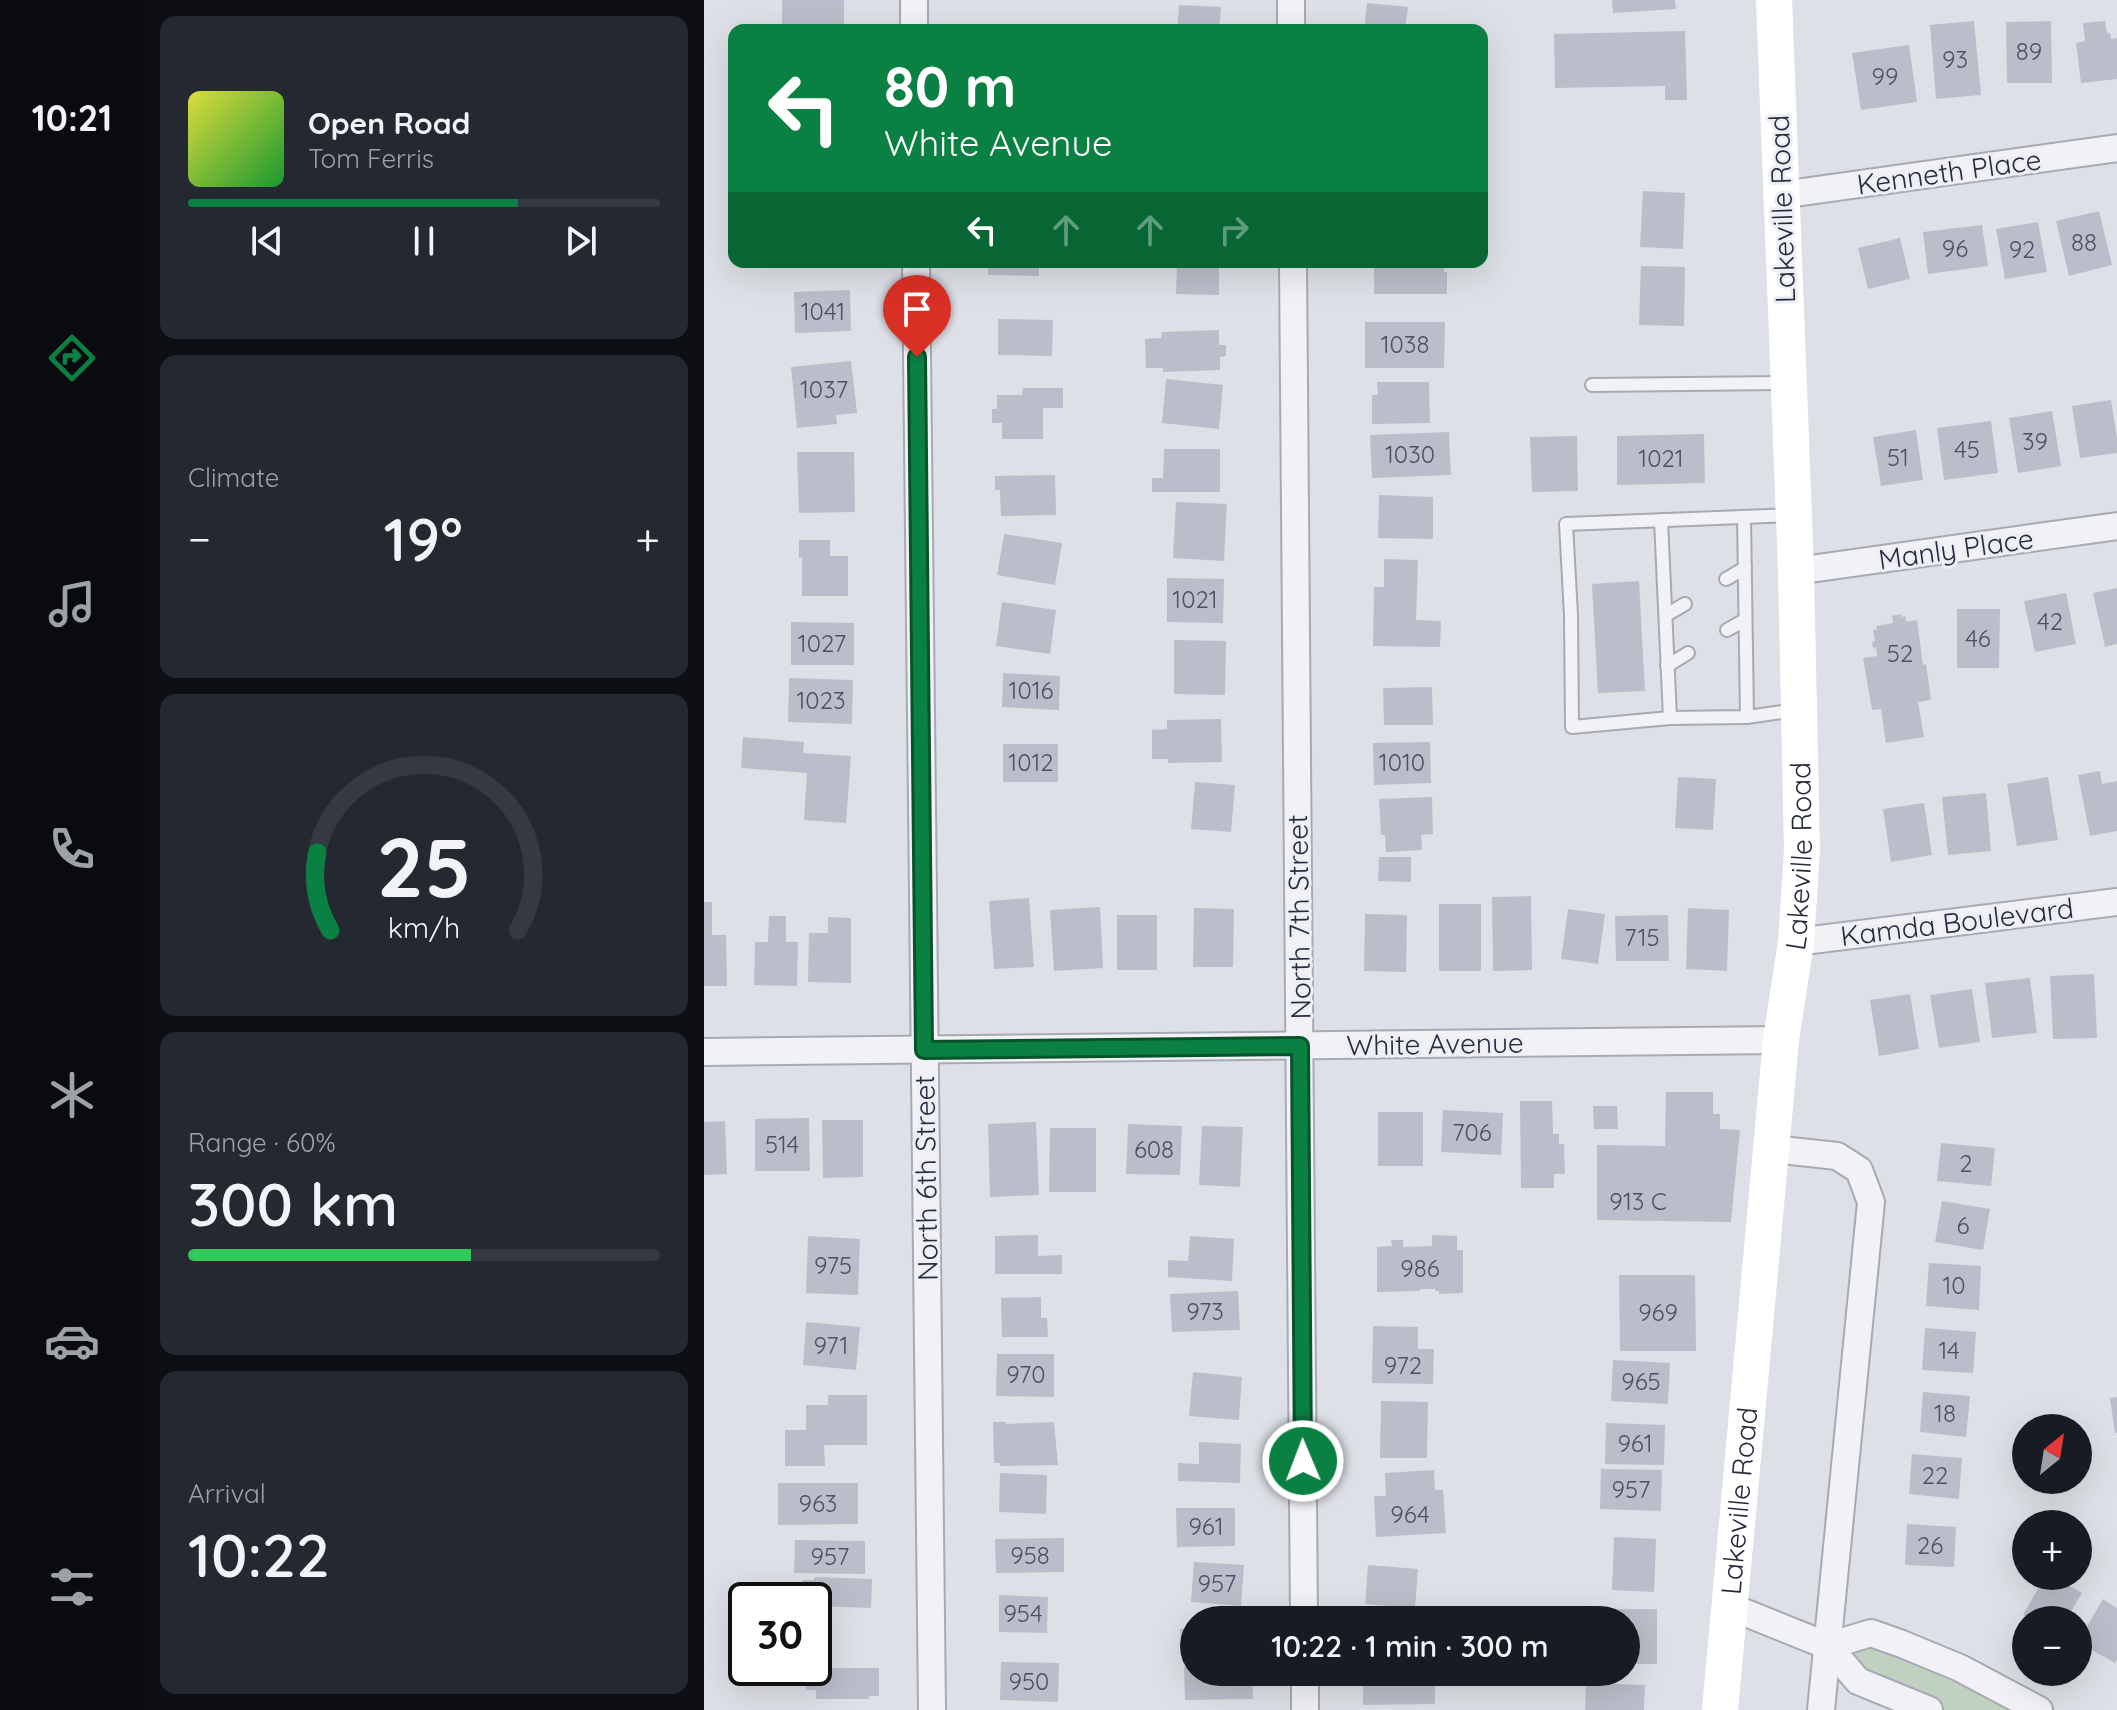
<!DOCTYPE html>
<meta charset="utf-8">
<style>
:root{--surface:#171b24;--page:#242831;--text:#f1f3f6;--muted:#9ea1a6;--line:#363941;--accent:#0b8043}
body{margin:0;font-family:Quicksand,sans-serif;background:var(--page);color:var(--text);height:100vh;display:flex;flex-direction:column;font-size:30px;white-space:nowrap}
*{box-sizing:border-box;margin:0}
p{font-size:26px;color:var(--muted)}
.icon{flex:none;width:44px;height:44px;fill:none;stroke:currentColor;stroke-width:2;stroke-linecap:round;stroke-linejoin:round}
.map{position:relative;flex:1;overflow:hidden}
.details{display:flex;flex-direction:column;gap:16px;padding:16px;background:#0d0f14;width:560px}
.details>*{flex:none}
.hud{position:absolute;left:24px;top:24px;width:760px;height:244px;border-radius:16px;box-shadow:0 8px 32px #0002;background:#0b8043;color:#fff;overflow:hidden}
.needle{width:52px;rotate:30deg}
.controls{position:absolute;left:1308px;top:1414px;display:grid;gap:16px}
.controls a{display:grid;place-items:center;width:80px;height:80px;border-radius:50%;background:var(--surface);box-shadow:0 8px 32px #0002;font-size:40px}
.speed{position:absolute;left:24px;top:1582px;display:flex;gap:16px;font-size:40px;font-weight:700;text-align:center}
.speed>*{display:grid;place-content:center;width:104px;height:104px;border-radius:50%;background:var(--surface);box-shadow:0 8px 32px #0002;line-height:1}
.speed .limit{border:4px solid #111;border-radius:12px;background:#fff;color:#111}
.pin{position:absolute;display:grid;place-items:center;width:68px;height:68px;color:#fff;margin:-82px -34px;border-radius:50% 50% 50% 0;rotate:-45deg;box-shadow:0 0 8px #0007}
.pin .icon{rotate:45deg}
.me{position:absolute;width:88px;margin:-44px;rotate:359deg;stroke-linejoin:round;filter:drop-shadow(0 0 6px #0008)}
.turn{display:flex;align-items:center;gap:28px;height:168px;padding:0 24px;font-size:36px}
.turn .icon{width:104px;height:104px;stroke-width:2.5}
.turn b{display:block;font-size:56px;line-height:68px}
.lanes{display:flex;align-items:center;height:76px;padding:0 24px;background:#0003;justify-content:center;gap:40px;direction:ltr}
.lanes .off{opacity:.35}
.big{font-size:60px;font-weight:600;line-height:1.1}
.details .card{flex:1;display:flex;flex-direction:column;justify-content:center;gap:12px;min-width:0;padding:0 28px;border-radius:16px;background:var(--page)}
.details .dial{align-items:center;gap:0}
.dial svg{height:208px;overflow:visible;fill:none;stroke:var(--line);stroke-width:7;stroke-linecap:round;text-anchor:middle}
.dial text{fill:var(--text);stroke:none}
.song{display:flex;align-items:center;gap:24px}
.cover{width:96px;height:96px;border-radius:12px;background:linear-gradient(135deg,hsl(60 70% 55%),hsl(130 70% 35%))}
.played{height:8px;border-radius:4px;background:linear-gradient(90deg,var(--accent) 70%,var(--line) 70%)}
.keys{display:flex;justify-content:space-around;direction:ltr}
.heat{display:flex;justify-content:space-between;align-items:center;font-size:44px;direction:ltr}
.charge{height:12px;border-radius:6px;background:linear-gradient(90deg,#34c759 60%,var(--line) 0)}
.trip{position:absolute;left:476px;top:1606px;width:460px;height:80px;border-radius:40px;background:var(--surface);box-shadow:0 8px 32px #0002;font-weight:600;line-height:80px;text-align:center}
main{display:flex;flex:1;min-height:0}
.dock{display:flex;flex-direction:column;width:144px;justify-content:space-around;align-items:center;background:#090b0e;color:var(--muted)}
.dock .icon{width:56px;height:56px}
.dock .on{color:var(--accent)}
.dock b{font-size:36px;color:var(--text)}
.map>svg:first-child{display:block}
.green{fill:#c0d1bf}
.building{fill:#bbbeca}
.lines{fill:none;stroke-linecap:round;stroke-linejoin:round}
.lane-casing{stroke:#a7aab4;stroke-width:16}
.street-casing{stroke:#a7aab4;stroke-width:30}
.lane{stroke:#f1f1f6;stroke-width:12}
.street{stroke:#f1f1f6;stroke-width:26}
.secondary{stroke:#fff;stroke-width:36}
.route-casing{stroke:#07532c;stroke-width:20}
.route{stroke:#0b8043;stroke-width:14}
.labels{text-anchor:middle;stroke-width:6;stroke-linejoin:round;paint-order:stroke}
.number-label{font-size:24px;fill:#4c5061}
.street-label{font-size:28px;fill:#272b3e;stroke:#edeff5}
</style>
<main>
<nav class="dock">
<b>10:21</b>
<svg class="icon on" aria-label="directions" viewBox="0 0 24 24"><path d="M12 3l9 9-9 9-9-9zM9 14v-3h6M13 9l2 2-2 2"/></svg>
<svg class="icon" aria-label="music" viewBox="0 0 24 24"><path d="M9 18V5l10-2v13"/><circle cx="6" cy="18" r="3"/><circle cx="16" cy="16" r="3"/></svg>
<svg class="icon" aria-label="phone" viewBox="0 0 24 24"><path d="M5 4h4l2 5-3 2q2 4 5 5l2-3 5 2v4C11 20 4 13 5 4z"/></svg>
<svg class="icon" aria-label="climate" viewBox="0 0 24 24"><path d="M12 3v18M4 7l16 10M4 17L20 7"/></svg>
<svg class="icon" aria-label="car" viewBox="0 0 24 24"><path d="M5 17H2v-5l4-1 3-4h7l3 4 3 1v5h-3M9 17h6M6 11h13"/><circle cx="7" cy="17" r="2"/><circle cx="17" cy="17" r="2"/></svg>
<svg class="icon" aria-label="filters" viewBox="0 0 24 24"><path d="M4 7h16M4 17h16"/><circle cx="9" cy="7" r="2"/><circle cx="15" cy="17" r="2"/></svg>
</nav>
<section class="details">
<div class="card">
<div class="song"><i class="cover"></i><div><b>Open Road</b><p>Tom Ferris</p></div></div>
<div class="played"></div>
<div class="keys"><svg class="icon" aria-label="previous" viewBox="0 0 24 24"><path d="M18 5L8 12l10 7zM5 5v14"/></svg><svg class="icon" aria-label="pause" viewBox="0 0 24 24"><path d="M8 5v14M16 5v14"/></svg><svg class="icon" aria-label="next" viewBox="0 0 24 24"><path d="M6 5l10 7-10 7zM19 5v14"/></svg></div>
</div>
<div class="card"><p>Climate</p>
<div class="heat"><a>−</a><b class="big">19°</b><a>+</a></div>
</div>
<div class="card dial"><svg viewBox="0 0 100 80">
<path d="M14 69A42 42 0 1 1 86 69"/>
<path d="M14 69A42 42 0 0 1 9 39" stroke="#0b8043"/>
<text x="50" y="56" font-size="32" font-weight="700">25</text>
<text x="50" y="72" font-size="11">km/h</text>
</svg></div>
<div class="card"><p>Range · 60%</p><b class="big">300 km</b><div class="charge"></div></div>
<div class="card"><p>Arrival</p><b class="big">10:22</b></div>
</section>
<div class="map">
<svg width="1413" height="1710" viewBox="0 0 1413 1710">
<rect width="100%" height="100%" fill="#dee0e7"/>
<path class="green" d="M1170,1638L1324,1710H1234L1160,1680L1134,1647Z"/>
<g class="building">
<rect x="78" y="0" width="62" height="30"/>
<path d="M908,0H971L972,9L909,13Z"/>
<path d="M663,3L704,7L701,30H660Z"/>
<path d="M475,5L517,7L515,30H473Z"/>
<path d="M1270,21L1277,95L1232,99L1226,25Z"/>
<path d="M1347,21L1348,83H1303L1302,22Z"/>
<path d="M1401,21L1403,33H1406L1407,39L1413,38V79L1377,83L1372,43L1381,41L1379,23Z"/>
<path d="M981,31L983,100H961V86L851,88L850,34Z"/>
<path d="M1205,45L1213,102L1157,110L1148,53Z"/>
<path d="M939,191L981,193L979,249L936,247Z"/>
<path d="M1395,211L1408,265L1365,276L1352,221Z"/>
<path d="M1334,222L1343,272L1301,279L1292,229Z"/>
<path d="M1278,225L1284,266L1224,274L1219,232Z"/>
<path d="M1196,238L1206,279L1164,289L1154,248Z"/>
<rect x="101" y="262" width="50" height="5"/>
<path d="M284,262H335V276L284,275Z"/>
<path d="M473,262H515V295L472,294Z"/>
<path d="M670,262H740V272H743V294H670Z"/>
<path d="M937,266L981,267L980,326L935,325Z"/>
<path d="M146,290L147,331L91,333L90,292Z"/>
<path d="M294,319L349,320L348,356L294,355Z"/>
<path d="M661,322H741L740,368H661Z"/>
<path d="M515,330V345H522V356L516,357V370L459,372V368H442L441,339L457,338L458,332Z"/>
<path d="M147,361L153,413L132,415L133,424L93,428L87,367Z"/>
<path d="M462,379L519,385L515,429L458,423Z"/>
<path d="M673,382H725L726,423L668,424V395H674Z"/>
<path d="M319,388H359V408H339V439H298V423H288V409H293V395H318Z"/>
<path d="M1407,400L1413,438V453L1376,458L1368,406Z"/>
<path d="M1348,411L1357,466L1314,473L1305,418Z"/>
<path d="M1287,421L1294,473L1240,480L1233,428Z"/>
<path d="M1212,430L1219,480L1177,486L1169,437Z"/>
<path d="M745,432L747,475L668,478L666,435Z"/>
<path d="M1000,434L1001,483L913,485V436Z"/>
<path d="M873,436L874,491L828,492L826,437Z"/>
<path d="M460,449H516V492H448V478H459Z"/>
<path d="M93,452H150L151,512L95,513Z"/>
<path d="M351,475L352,515L297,516L296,490H291V476Z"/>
<path d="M675,495L729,497V539L674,538Z"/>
<path d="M472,502L523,504L520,561L469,558Z"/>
<path d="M300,534L358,543L351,585L293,575Z"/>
<path d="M95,540H126V556H144V596H98V557L95,558Z"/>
<path d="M680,559L714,560L712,620L737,621L736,647L669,646L670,587H680Z"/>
<path d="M463,578L520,579L519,623L463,622Z"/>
<path d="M935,581L941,691L894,693L888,584Z"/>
<path d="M1413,588V644L1401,647L1389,593Z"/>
<path d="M1362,593L1372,644L1331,652L1320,601Z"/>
<path d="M298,602L352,610L346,654L292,646Z"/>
<path d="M1253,609H1296L1295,668H1253Z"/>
<path d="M1197,614L1198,617L1201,616L1202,622L1213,620L1219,665L1222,664L1227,700L1214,702L1220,737L1182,743L1177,709L1168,710L1159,658L1173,656L1172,647L1169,648L1168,642L1171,641L1169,630H1173L1172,626L1189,623L1188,616Z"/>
<path d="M87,622L150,623V665H87Z"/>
<path d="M470,640L522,641L521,695L470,694Z"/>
<path d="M299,673L356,676L355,710L298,707Z"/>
<path d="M85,678L149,680L148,724L84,722Z"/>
<path d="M728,687L729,725H680L679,688Z"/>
<path d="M517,719L518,762L464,763V759H448V730L463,729V720Z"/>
<path d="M39,737L100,742L99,753L147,756L142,823L100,820L103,773L37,768Z"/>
<path d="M726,742L727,783L670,785L669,743Z"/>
<rect x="299" y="744" width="55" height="38"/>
<path d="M1396,771L1398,784L1413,781V831L1386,836L1374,775Z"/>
<path d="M974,777L1012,779L1009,830L971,828Z"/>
<path d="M1344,777L1354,840L1313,846L1303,784Z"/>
<path d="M491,782L531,785L527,832L487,829Z"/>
<path d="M1282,793L1287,851L1244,855L1238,797Z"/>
<path d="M728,797L729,834L717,835L718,850L682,852L681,835H677L675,799Z"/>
<path d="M1220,803L1228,855L1187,862L1179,809Z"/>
<path d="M675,857H707V882L674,881Z"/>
<path d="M827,896L828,970L789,971L788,897Z"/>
<path d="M325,898L330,967L290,969L285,901Z"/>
<path d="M0,902H8V935H22L23,986H0Z"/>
<rect x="735" y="904" width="42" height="67"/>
<path d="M396,907L399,968L350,971L346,910Z"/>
<path d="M490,908L530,909L529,967H489Z"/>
<path d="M984,908L1025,910L1023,971L982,969Z"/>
<path d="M864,909L901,914L894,964L857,959Z"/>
<path d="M661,914L703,915L702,972L660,971Z"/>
<rect x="413" y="915" width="40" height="55"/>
<path d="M964,915L965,961H912L911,916Z"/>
<path d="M65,916H82V942H94L93,986L50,985L51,942H64Z"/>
<path d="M124,917L147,918V983L104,982L105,933H124Z"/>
<path d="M1390,974L1393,1038L1349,1039L1346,976Z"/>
<path d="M1326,978L1333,1033L1288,1038L1281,983Z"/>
<path d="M1268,989L1276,1042L1235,1048L1226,995Z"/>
<path d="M1206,994L1215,1049L1175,1056L1166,1000Z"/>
<path d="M962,1092H1009V1114H1016V1129L1036,1130L1027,1222L893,1220V1145L961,1146Z"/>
<path d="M816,1101H848L849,1134H855V1144H860L861,1174H850V1188H817Z"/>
<path d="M889,1106H913L914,1129H890Z"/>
<path d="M739,1110L799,1113L797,1155L737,1152Z"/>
<rect x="674" y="1112" width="45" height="54"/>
<path d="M105,1118L106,1171H51V1119Z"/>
<path d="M118,1120H159V1177L119,1178Z"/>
<path d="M21,1121L23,1174L0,1175V1122Z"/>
<path d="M332,1122L335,1195L286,1197L284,1124Z"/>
<path d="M424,1124L478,1126L476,1175L422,1174Z"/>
<path d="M498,1126L539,1127L536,1187L495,1185Z"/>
<path d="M346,1128H392V1192H345Z"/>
<path d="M1237,1143L1291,1148L1287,1186L1233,1181Z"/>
<path d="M1238,1201L1286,1209L1279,1250L1231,1242Z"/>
<path d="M334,1235V1256L358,1255V1274H291V1236Z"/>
<path d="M728,1235L753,1236V1250H759V1293L735,1294V1291H731L732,1289H716V1291L673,1292V1247L688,1246L687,1240H699V1247L728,1246Z"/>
<path d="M104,1236L156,1239L154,1295L102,1293Z"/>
<path d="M486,1236L530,1239L528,1281L464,1277V1260L484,1261Z"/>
<path d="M1225,1263L1277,1266L1275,1310L1222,1306Z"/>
<path d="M915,1275H991L992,1351H916Z"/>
<path d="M534,1291L536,1330L468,1332L466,1294Z"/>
<path d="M337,1297V1318H343L344,1337H298L297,1298Z"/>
<path d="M102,1322L156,1327L152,1370L99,1365Z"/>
<path d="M669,1326L714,1327V1349H730L729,1384L668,1383Z"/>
<path d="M1221,1328L1272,1332L1269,1373L1218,1370Z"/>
<path d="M293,1354H350V1397L292,1396Z"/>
<path d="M909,1360L966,1363L964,1404L907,1401Z"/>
<path d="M489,1372L538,1377L535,1420L485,1416Z"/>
<path d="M1219,1392L1266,1396L1262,1437L1216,1432Z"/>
<path d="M124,1395H163V1445H120L121,1466H81V1430H102V1405H124Z"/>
<path d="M1413,1397V1433H1411L1406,1398Z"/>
<path d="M677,1401L724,1402L723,1458H676Z"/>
<path d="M289,1422H302V1424L350,1422L354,1465L296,1466V1463H290Z"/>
<path d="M902,1423L961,1425L960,1465L901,1464Z"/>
<path d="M495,1442L537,1444L536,1483L474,1481V1463L495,1464Z"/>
<path d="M1208,1454L1258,1458L1255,1499L1205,1494Z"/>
<path d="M897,1469L958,1470L957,1511L896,1509Z"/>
<path d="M730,1470L731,1490H739L742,1533L672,1537L670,1496H682L681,1473Z"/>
<path d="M296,1473L343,1475L342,1514L295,1512Z"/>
<path d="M74,1483H154V1524L74,1525Z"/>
<path d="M472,1508H531V1546L473,1547Z"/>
<path d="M1203,1524L1252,1527L1250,1567L1201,1565Z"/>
<path d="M910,1537L952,1539L950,1592L908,1590Z"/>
<path d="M360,1538V1572L292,1573L291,1539Z"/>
<path d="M91,1540L161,1541V1574L90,1573Z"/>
<path d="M490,1562L540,1565L537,1606L487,1602Z"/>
<path d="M664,1565L714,1569L711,1608L661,1604Z"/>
<path d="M1341,1576H1349L1378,1593L1362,1620H1328L1319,1615Z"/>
<path d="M111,1577L168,1579L167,1608L110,1606V1600H98V1580H110Z"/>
<path d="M295,1595L344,1597L343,1633L295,1632Z"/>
<path d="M1399,1599L1413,1608V1660L1411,1663L1374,1642Z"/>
<path d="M908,1609H953V1664H922V1620H908Z"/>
<path d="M490,1628V1662L479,1663L476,1629Z"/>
<path d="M297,1662L355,1663L354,1702L296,1700Z"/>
<path d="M490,1666V1672H548L549,1699L481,1700L480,1667Z"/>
<path d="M102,1668H175V1696H165V1699H112V1690H102Z"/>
<path d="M659,1672H731V1704L659,1705Z"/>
<path d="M882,1683L941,1685L940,1710H881Z"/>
</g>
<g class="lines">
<g class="lane-casing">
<g id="lane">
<path d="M888,385L1081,383"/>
<path d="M1040,517L1043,717"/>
<path d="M957,520L966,718L1043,717L1092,710"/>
<path d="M1022,579L1041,568"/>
<path d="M962,615L981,604"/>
<path d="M1023,630L1041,620"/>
<path d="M963,666L984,653"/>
<path d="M966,718L868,727L867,615L862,524L1087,515"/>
</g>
</g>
<g class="street-casing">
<g id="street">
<path d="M210,0V30"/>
<path d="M587,0V30"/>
<path d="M1077,195L1413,148"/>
<path d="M212,262L228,1710"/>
<path d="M589,262L600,1620"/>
<path d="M1092,571L1413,526"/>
<path d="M1092,942L1413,902"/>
<path d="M0,1052L1077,1040"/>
<path d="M1068,1149L1133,1156L1155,1170L1167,1202L1117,1710"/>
<path d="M1027,1607L1124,1646"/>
<path d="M601,1672V1710"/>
<path d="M1225,1710L1154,1681L1124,1646L1167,1633L1198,1644L1256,1668L1335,1710"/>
</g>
</g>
<use href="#lane" class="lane"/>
<use href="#street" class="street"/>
<path class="secondary" id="s1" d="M1016,1710L1077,1040L1092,942L1098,850L1092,571L1070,0"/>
</g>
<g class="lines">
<g class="route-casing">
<path id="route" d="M213,357L220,1050L596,1046L599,1461"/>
</g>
<use href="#route" class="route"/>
</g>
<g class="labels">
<g class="number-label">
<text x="1325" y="60">89</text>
<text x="1251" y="68">93</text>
<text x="1181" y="85">99</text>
<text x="1380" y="251">88</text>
<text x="1251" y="257">96</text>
<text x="1318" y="258">92</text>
<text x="119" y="320">1041</text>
<text x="701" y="353">1038</text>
<text x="120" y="398">1037</text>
<text x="1331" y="450">39</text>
<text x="1263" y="458">45</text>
<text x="706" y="463">1030</text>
<text x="1194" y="466">51</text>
<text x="957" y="467">1021</text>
<text x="491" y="608">1021</text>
<text x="1346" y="630">42</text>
<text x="1274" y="647">46</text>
<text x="118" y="652">1027</text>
<text x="1196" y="662">52</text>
<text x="327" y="699">1016</text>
<text x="117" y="709">1023</text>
<text x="327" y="771">1012</text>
<text x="698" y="771">1010</text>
<text x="938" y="946">715</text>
<text x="768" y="1141">706</text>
<text x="78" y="1153">514</text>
<text x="450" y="1158">608</text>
<text x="1262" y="1172">2</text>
<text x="934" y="1210">913 C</text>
<text x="1259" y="1234">6</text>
<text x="129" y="1274">975</text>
<text x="716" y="1277">986</text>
<text x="1250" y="1294">10</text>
<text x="501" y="1320">973</text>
<text x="954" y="1321">969</text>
<text x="127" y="1354">971</text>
<text x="1245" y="1359">14</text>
<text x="699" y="1374">972</text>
<text x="322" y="1383">970</text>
<text x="937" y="1390">965</text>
<text x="1241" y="1422">18</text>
<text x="931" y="1452">961</text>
<text x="1231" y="1484">22</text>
<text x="927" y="1498">957</text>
<text x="114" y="1512">963</text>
<text x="706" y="1523">964</text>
<text x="502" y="1535">961</text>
<text x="1226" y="1554">26</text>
<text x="326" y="1564">958</text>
<text x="126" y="1565">957</text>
<text x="513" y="1592">957</text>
<text x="319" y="1622">954</text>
<text x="325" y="1690">950</text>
</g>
<g class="street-label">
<text transform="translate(1245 172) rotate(-8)" y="10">Kenneth Place</text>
<text transform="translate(1078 209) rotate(-92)" y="10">Lakeville Road</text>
<text transform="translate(1252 549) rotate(-8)" y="10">Manly Place</text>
<text dy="10" stroke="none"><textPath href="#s1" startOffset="858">Lakeville Road</textPath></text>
<text transform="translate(595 917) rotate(-91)" y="10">North 7th Street</text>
<text transform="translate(1253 922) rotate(-7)" y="10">Kamda Boulevard</text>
<text transform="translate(731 1044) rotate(-1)" y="10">White Avenue</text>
<text transform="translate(222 1178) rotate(-91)" y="10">North 6th Street</text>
<text dy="10" stroke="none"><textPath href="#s1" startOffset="210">Lakeville Road</textPath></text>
</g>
</g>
</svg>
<div class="controls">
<a><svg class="needle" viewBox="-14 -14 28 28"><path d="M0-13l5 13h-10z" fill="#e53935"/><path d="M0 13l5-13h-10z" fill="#9ea1a6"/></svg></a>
<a>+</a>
<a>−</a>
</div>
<div class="speed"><div class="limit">30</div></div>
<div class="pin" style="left:213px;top:357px;background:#d93025"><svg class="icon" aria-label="arrive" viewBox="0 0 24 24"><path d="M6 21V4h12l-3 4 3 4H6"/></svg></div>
<svg class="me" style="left:599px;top:1461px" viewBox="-20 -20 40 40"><circle r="17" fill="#0b8043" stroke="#fff" stroke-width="3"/><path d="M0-11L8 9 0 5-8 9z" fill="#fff"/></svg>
<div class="trip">10:22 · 1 min · 300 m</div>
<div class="hud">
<div class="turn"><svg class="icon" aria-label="left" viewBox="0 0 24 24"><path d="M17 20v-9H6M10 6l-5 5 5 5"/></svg><div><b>80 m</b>White Avenue</div></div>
<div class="lanes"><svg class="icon" aria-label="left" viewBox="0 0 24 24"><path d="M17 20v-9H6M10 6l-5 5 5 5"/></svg><svg class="icon off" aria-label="ahead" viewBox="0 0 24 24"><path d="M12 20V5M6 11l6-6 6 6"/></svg><svg class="icon off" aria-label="ahead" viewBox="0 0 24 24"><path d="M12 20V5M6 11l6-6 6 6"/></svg><svg class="icon off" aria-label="right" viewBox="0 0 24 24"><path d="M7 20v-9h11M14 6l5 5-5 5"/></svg></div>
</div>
</div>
</main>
